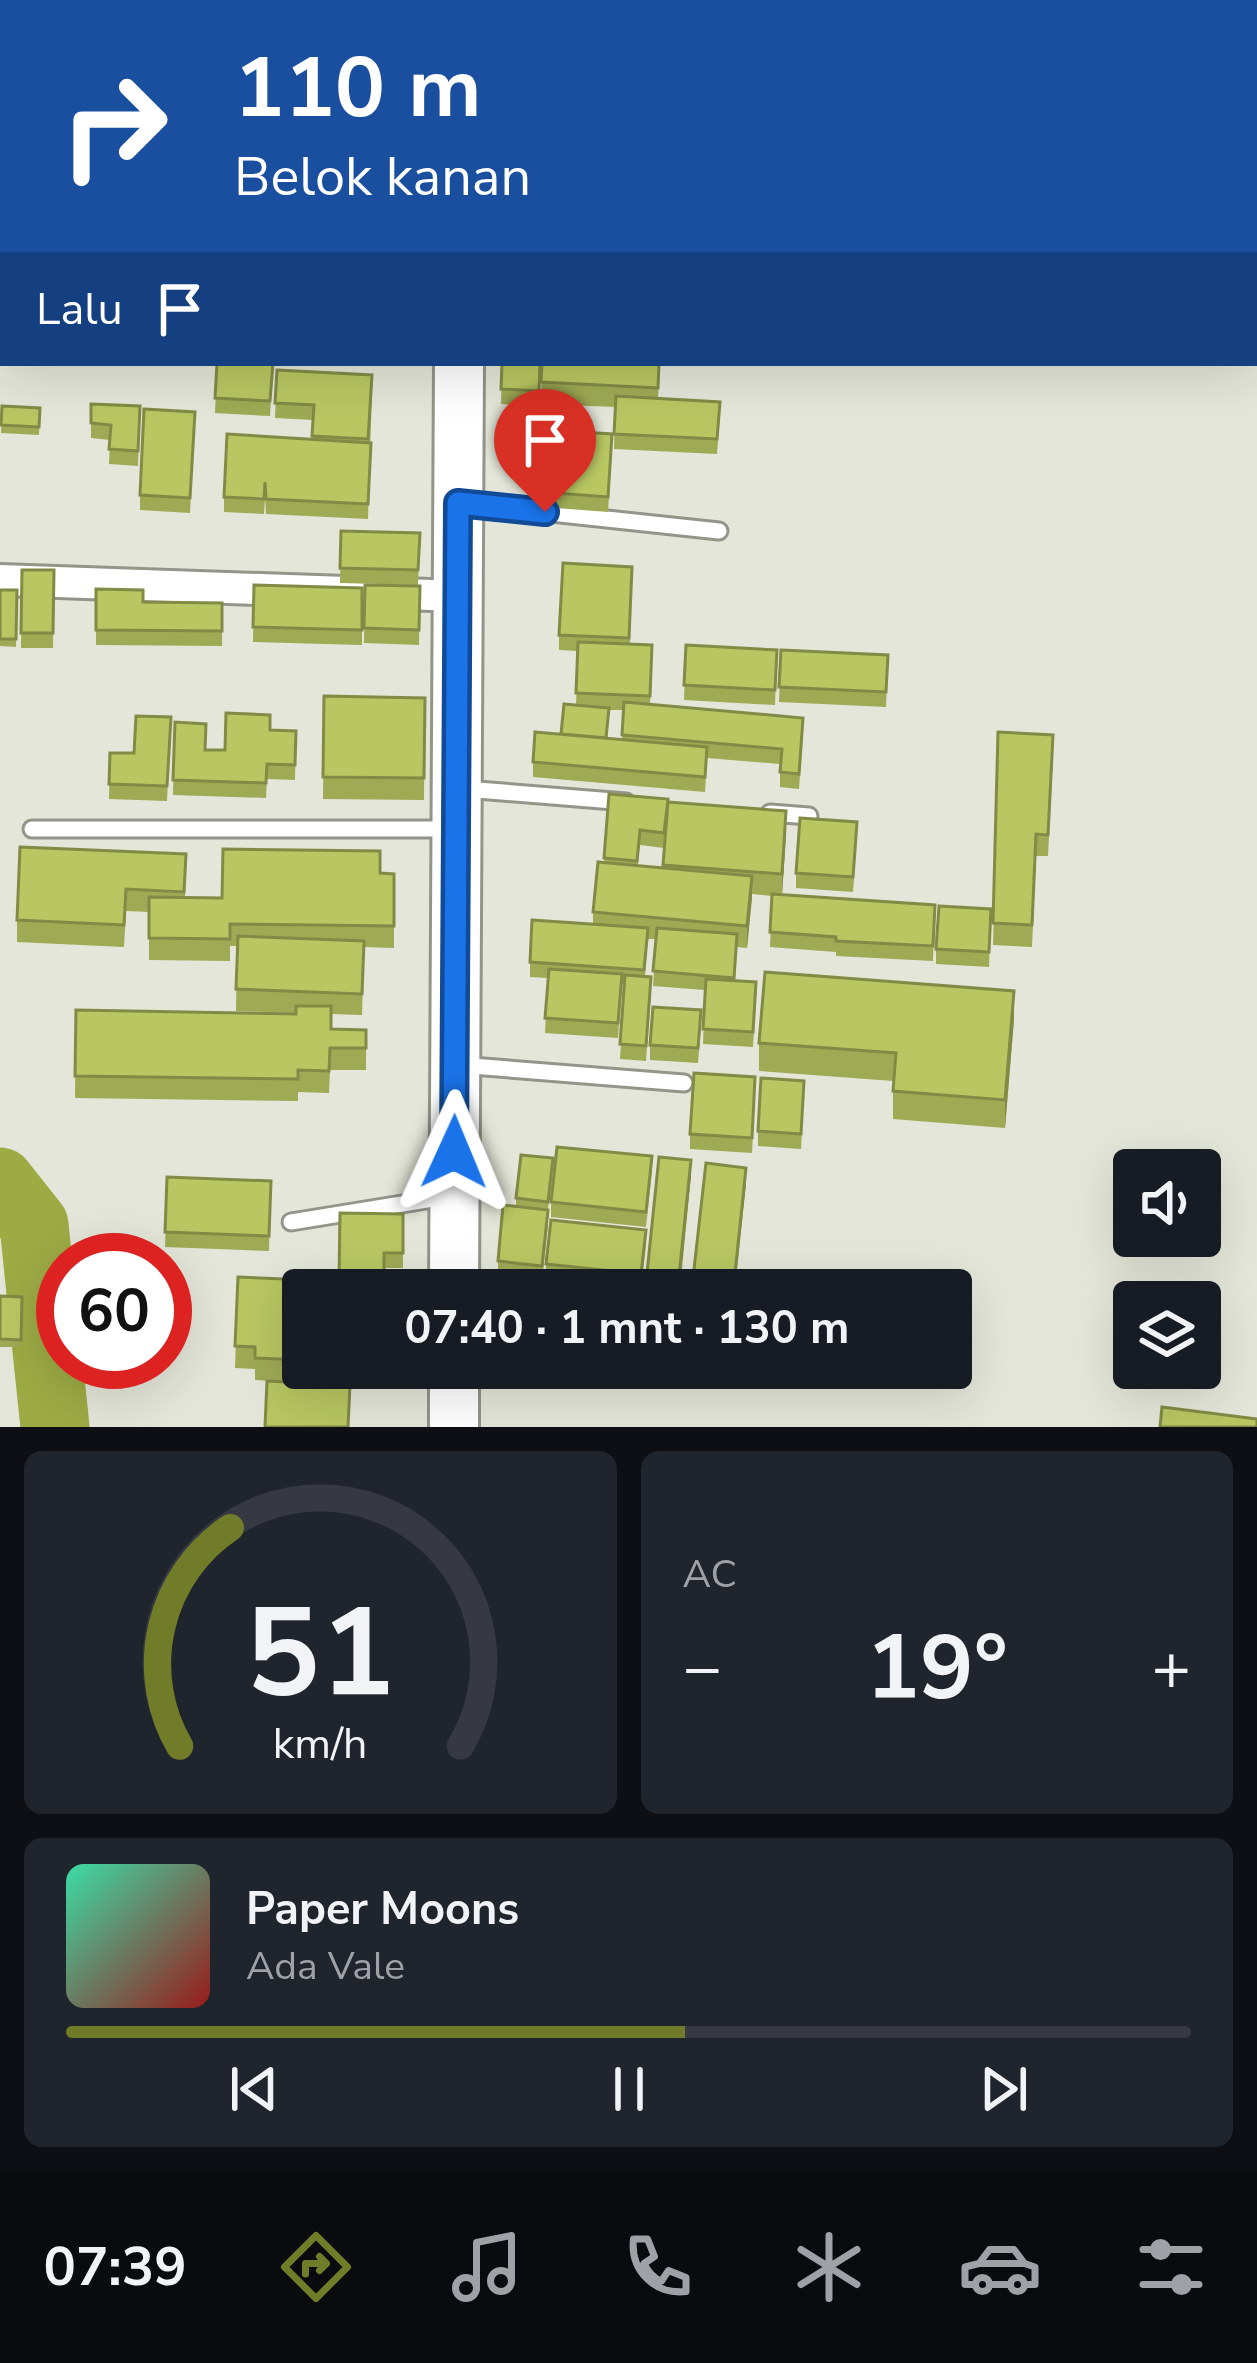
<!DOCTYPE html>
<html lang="id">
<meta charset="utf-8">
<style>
:root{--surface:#171b24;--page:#20242c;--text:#f1f3f6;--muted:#9ea1a6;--line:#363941;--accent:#717c28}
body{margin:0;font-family:"Nunito Sans",sans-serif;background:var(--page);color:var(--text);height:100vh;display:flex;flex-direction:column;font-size:45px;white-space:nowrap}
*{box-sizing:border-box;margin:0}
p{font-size:39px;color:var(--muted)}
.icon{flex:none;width:66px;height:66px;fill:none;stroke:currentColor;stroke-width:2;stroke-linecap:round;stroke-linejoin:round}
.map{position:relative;height:1427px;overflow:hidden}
.drawer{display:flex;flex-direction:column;gap:24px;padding:24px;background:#0d0f14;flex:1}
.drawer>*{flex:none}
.hud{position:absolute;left:0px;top:0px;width:1257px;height:366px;box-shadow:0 12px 48px #0002;background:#1a4fa0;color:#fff;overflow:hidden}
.controls{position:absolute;left:1113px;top:1149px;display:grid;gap:24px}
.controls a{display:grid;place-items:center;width:108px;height:108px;border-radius:12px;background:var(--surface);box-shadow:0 12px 48px #0002;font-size:60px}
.speed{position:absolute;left:36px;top:1233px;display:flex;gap:24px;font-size:60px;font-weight:700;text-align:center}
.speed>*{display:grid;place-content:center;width:156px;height:156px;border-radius:50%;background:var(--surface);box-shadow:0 12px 48px #0002;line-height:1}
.speed .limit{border:18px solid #d22;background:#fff;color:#111}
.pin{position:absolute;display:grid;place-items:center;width:102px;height:102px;color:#fff;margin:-123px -51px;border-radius:50% 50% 50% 0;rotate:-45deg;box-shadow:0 0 12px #0007}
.pin .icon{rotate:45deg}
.me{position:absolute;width:132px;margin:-66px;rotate:1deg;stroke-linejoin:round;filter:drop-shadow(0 0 9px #0008)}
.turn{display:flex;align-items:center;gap:42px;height:252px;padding:0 36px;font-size:54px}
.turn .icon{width:156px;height:156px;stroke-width:2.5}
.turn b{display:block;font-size:84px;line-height:102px}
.then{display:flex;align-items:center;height:114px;padding:0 36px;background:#0003;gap:24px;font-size:45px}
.big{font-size:90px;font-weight:700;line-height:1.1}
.drawer .widget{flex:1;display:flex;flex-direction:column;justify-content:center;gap:18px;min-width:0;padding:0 42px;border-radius:18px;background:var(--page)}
.drawer .dial{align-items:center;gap:0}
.dial svg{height:312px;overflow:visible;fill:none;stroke:var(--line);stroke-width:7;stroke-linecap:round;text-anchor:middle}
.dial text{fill:var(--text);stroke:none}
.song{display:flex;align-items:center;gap:36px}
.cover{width:144px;height:144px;border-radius:18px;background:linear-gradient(135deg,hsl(160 70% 55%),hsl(0 70% 35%))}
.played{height:12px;border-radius:6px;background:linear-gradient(90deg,var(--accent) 55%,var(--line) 55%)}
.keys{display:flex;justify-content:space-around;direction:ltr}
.heat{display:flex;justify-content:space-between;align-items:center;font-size:66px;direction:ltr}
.drawer .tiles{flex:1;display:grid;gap:24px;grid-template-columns:1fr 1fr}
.widget:last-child{grid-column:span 2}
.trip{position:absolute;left:282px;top:1269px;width:690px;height:120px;border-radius:12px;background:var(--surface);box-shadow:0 12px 48px #0002;font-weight:700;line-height:120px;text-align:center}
.tab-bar{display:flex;height:192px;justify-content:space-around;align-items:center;background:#090b0e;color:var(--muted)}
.tab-bar .icon{width:84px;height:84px}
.tab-bar .on{color:var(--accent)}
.tab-bar b{font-size:54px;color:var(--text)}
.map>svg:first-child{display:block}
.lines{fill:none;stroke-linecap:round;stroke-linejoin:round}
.river{stroke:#9dab45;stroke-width:69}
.lane-casing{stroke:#939589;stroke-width:21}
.street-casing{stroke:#939589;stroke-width:36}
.primary-casing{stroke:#939589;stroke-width:54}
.lane{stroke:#fff;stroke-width:15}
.street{stroke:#fff;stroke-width:30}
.primary{stroke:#fff;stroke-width:48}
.wall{fill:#9eab54;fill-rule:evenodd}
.shaded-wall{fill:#818b45}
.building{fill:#b8c762;stroke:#818b45;stroke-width:3}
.route-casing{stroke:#114b97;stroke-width:30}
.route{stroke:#1a73e8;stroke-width:21}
</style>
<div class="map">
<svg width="1257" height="1427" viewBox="0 0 1257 1427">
<rect width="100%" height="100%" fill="#e3e6d8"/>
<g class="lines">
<path class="river" d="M0,1182L34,1225L55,1427"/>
<g class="lane-casing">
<g id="lane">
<path d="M467,504L719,531"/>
<path d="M465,789L626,802"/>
<path d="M770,813L809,816"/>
<path d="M32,829H453"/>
<path d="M459,1065L684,1083"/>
<path d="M291,1222L451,1196"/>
</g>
</g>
<g class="street-casing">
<path id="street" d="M0,580L459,596"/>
</g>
<g class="primary-casing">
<g id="primary">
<path d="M463,3V0"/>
<path d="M454,1290L459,363"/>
<path d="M454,1427V1368"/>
</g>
</g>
<use href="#lane" class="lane"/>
<use href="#street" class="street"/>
<use href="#primary" class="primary"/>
</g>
<g class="wall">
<path d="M4,0H43L42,3H4Z"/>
<rect x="45" y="0" width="344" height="3"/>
<path d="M217,363H273L270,416L215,413Z"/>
<path d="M502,363H541L539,406L501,404Z"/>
<path d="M542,363H660L658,399L720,417L717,454L614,449L615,407L541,404Z"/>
<path d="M277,370L372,390L368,519L266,514L265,497L264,514L224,512V497L312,439L313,420L275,418Z"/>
<path d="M91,404L140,406L138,466L109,464L110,440L91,438Z"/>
<path d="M2,406L40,408L39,435L1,433Z"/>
<path d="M195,412L190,513L140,510V495Z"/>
<path d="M612,449L608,512L529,506V491Z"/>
<path d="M341,531L420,533L418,585L340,583Z"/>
<path d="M632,567L630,644L652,645L650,704L803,733L799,789L780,787V764L707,758L705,792L533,777V762L561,735L576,705L578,651L559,650V635ZM609,710H623L622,740L607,738Z"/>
<path d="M22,570H54L53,648H21Z"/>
<path d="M254,585L362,588V645L253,642Z"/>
<path d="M365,585L420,586L419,645L364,643Z"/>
<path d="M96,589L143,602L222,603V646L96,645Z"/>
<path d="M0,590H17L16,647L0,646Z"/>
<path d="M686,645L777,650L775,705L684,700Z"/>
<path d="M781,650L888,655L886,707L779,702Z"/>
<path d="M324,696L425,698L424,800L323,799Z"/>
<path d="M171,717L167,801L109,799L110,753H134Z"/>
<path d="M175,722L206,750H225L270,730L296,731L295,780L267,779L266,798L173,795Z"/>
<path d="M998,732L1053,757L1048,856H1036L1032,947L993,945Z"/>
<path d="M609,794L786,833L782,894L935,905L933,961L836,956V952L770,947L772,896L752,894L747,948L737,947L735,980L756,997L753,1047L703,1044L705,990L653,986L656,939H648L645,976L651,992L646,1061L620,1059L625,984L622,983L618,1038L545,1033L548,978L530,977V962L593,924V912L604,862ZM640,845L664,848L663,868L638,865Z"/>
<path d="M857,837L853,892L796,888V873Z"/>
<path d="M186,854L185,897L222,898L380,873L394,874V948L364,947L362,1015L331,1014V1029L366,1030V1070H330L329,1093L298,1092V1101L75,1098L76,1010L296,1013L236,1011L237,946H230V961L149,960V912L126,911L124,947L17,942V920Z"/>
<path d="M991,909L989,967L936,964V949Z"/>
<path d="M1014,1019L1005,1128L893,1119V1081L759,1071V1043Z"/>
<path d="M701,1025L698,1063L650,1060V1045Z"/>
<path d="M755,1092L752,1153L690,1149V1134Z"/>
<path d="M804,1096L801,1149L758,1146V1131Z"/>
<path d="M553,1158L548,1210L516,1206V1198Z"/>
<path d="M652,1171L646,1227L551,1217V1202Z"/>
<path d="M691,1175L680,1290L647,1288V1273Z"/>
<path d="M167,1177L271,1181L269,1251L165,1247Z"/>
<path d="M746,1183L735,1290H693V1278Z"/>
<path d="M340,1213L403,1214V1268H384V1290H303V1368H352V1385L255,1380V1369L235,1368L238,1277L339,1281Z"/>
<path d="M548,1225L542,1281L498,1276V1261Z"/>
<path d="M646,1245L641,1289L546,1279V1264Z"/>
<path d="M0,1296L22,1297L21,1347H0Z"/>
</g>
<g class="shaded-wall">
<path d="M786,811V833L782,896V874Z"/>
<path d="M752,876V898L747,948V926Z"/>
<path d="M1014,991V1019L1005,1128V1100Z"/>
<path d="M691,1160V1175L679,1290V1276Z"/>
<path d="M746,1168V1183L734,1290V1283Z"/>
</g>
<g class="building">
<path d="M267,0H387V3H316Z"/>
<rect x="561" y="0" width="73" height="3"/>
<path d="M1,178H3V211H0Z"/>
<path d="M217,363H273L270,401L215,398Z"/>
<path d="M502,363H540L539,391L501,389Z"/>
<path d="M542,363H659L658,388L541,382Z"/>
<path d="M277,370L372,375L368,439L312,436L314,405L275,403Z"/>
<path d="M616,396L720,402L717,439L614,434Z"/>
<path d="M91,404L140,406L138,451L109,449L111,425L91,423Z"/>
<path d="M2,406L40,408L39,427L1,425Z"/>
<path d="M144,409L195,412L190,498L140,495Z"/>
<path d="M534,429L612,434L608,497L529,491Z"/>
<path d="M227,434L371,443L368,504L266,499L265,482L264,499L224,497Z"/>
<path d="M341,531L420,533L418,570L340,568Z"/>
<path d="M563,563L632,567L629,638L559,635Z"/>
<path d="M22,570H54L53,633H21Z"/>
<path d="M254,585L362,588V630L253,627Z"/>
<path d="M365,585L420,586L419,630L364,628Z"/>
<path d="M96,589L143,590V602L222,603V631L96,630Z"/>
<path d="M0,590H17L16,639H0Z"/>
<path d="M578,642L652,645L650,696L576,693Z"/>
<path d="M686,645L777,650L775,690L684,685Z"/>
<path d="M781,650L888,655L886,692L779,687Z"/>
<path d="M324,696L425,698L424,778L323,777Z"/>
<path d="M624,702L803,718L799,774L780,772L782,749L622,735Z"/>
<path d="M564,704L609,708L606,738L561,734Z"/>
<path d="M226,713L270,715V730L296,731L295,765L267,764L266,783L173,780L175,722L206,724L205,750H225Z"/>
<path d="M136,716L171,717L167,786L109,784L110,753H134Z"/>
<path d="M535,732L707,747L705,777L533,762Z"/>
<path d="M998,732L1053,735L1048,835L1036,834L1032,925L993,923Z"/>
<path d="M609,794L668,799L664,833L640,830L637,861L604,858Z"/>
<path d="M668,802L786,811L782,874L663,865Z"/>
<path d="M800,818L857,822L853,877L796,873Z"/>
<path d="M20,847L186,854L184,892L126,889L124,925L17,920Z"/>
<path d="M223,849L380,851V873L394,874V926L230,924V939L149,938V897L222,898Z"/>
<path d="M598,862L752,876L747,926L593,912Z"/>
<path d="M772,894L935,905L933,946L836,941V937L770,932Z"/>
<path d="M939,906L991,909L989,952L936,949Z"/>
<path d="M532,920L648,928L644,970L530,962Z"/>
<path d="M657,928L737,934L734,978L653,971Z"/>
<path d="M238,936L364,941L362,994L236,989Z"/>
<path d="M549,969L622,974L618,1023L545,1018Z"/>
<path d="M765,972L1014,991L1005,1100L893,1091L896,1053L759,1043Z"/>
<path d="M625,975L651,977L646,1046L620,1044Z"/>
<path d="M706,979L756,982L753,1032L703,1029Z"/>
<path d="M296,1006H331V1029L366,1030V1048H330L329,1071L298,1070V1079L75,1076L76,1010L296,1014Z"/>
<path d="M653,1007L701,1010L698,1048L650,1045Z"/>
<path d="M694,1073L755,1077L752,1138L690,1134Z"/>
<path d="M761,1078L804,1081L801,1134L758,1131Z"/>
<path d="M557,1147L652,1156L646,1212L551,1202Z"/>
<path d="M521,1155L553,1158L548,1202L516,1198Z"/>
<path d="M659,1157L691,1160L679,1276L647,1273Z"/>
<path d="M706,1163L746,1168L734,1283L693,1278Z"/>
<path d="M167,1177L271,1181L269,1236L165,1232Z"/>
<path d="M503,1205L548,1210L542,1266L498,1261Z"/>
<path d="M340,1213L403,1214V1253H384V1283L339,1281Z"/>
<path d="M551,1220L646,1230L641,1274L546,1264Z"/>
<path d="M238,1277L355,1282V1290H303V1360L255,1358V1347L235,1346Z"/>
<path d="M0,1296L22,1297L21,1340L0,1339Z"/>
<path d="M267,1381L350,1385L348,1427H265Z"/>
<path d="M1162,1407L1257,1419V1427H1160Z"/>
</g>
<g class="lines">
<g class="route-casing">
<path id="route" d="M454,1152L458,503L545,512"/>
</g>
<use href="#route" class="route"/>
</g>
</svg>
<div class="controls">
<a><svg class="icon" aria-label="sound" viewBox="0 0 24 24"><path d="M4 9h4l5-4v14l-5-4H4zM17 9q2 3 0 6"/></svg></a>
<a><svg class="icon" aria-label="layers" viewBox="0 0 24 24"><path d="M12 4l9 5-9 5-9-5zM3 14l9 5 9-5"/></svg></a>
</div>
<div class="speed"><div class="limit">60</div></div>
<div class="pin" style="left:545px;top:512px;background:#d93025"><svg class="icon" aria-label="arrive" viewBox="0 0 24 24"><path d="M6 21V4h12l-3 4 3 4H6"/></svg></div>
<svg class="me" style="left:454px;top:1152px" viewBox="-20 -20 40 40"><path d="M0-17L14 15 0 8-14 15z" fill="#1a73e8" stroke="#fff" stroke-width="4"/></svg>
<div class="trip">07:40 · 1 mnt · 130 m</div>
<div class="hud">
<div class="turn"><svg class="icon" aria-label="right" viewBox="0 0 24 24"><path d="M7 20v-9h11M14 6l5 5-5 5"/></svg><div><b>110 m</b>Belok kanan</div></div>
<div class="then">Lalu<svg class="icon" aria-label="arrive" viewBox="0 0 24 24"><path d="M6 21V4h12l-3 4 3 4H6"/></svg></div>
</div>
</div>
<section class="drawer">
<div class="tiles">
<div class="widget dial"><svg viewBox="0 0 100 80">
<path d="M14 69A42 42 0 1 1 86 69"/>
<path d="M14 69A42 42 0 0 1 27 13" stroke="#717c28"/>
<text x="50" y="56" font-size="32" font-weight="700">51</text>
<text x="50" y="72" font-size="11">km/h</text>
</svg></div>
<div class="widget"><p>AC</p>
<div class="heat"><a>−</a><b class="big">19°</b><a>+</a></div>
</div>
<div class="widget">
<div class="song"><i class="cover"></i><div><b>Paper Moons</b><p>Ada Vale</p></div></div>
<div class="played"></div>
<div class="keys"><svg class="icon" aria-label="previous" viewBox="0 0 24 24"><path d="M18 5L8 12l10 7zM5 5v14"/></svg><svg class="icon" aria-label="pause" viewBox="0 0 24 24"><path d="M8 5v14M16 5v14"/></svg><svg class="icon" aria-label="next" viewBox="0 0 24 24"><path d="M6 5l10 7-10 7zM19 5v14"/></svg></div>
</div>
</div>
</section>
<nav class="tab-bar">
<b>07:39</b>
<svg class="icon on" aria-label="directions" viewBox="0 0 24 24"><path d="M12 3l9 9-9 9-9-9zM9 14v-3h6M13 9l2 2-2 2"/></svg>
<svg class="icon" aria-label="music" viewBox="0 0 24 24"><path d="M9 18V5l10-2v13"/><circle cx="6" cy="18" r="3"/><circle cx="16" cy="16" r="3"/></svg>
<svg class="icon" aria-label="phone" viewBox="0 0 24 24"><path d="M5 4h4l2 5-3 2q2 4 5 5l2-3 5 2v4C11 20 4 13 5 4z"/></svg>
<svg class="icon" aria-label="climate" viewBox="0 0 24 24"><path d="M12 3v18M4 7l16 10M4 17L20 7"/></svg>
<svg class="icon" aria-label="car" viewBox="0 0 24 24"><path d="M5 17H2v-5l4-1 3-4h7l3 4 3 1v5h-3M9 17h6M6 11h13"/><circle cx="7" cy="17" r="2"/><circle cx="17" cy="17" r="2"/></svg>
<svg class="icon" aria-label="filters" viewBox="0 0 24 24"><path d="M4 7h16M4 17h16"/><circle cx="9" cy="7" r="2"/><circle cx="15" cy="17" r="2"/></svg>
</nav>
